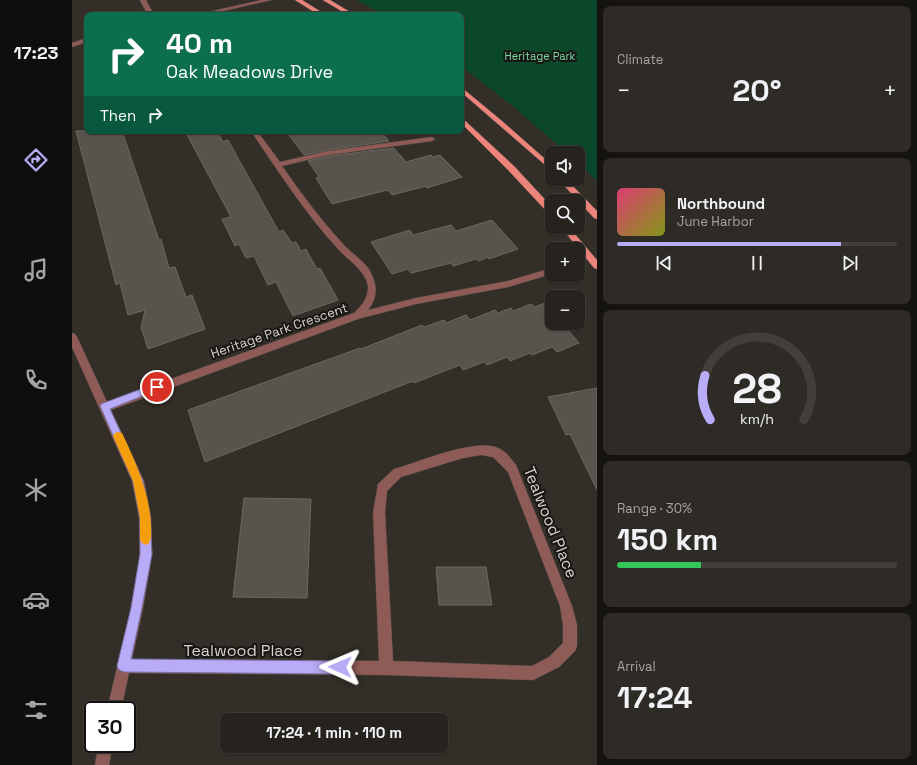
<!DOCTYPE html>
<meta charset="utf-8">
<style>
:root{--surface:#26221d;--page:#2e2a26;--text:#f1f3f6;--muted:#a4a4a4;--line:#423f3b;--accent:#b8abf7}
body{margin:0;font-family:"Space Grotesk",sans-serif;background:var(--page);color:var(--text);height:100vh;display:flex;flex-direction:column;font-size:15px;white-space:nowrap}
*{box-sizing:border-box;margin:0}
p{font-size:13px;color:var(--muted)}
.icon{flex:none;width:22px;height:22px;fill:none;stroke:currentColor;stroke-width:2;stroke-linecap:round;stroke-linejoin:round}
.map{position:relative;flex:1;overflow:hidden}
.panel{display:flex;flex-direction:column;gap:6px;padding:6px;background:#151310;width:320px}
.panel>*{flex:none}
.hud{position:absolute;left:12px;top:12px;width:380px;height:122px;border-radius:8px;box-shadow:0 1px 3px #0004,0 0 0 1px var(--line);background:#0b6e4f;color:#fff;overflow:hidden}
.buttons{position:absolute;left:473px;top:146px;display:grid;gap:8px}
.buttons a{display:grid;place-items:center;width:40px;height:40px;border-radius:8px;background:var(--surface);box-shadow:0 1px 3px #0004,0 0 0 1px var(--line);font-size:20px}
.speed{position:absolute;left:12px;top:701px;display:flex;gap:8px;font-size:20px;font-weight:700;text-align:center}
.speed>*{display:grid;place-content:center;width:52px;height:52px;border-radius:50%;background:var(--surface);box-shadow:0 1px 3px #0004,0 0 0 1px var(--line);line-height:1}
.speed .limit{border:2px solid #111;border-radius:6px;background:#fff;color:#111}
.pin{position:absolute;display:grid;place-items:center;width:34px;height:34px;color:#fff;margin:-17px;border:2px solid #fff;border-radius:50%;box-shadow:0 1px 4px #0007}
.me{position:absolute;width:44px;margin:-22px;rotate:271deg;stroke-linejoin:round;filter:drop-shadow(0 0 3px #0008)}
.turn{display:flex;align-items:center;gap:14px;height:84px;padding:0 16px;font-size:18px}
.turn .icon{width:52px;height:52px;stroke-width:2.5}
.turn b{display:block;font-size:28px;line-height:34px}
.then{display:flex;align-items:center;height:38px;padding:0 16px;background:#0003;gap:8px;font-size:15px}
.big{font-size:30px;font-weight:800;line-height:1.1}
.panel .tile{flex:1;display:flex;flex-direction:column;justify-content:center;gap:6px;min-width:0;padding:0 14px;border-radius:8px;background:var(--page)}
.panel .dial{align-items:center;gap:0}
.dial svg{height:104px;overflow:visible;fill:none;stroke:var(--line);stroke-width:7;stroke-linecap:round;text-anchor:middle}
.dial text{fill:var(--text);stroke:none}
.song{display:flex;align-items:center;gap:12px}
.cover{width:48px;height:48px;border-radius:6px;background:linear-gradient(135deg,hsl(340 70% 55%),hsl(70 70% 35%))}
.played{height:4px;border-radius:2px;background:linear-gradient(90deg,var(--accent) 80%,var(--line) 80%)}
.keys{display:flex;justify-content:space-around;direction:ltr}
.heat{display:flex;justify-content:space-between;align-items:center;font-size:22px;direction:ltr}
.charge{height:6px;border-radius:3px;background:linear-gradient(90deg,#34c759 30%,var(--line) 0)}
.trip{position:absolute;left:148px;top:713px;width:228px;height:40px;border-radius:8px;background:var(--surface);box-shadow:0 1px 3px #0004,0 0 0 1px var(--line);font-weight:800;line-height:40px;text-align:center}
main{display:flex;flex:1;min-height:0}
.tab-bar{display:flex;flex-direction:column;width:72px;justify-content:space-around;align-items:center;background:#0f0e0c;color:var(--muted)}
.tab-bar .icon{width:28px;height:28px}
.tab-bar .current{color:var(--accent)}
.tab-bar b{font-size:18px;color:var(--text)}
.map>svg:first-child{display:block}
.green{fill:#0a472b}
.building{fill:#58534c;stroke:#6c675f}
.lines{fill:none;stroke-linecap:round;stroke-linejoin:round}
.minor-casing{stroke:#504c45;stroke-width:1}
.major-casing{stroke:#504c45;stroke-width:1}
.minor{fill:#8f5b56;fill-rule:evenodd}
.major{fill:#ed847b;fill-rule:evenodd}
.route{fill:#b8abf7;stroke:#786fa1}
.slow{fill:#f59e0b}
.labels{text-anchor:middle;stroke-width:4;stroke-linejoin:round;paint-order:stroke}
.far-park-label{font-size:11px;fill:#76dba3;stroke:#181613}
.street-label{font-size:13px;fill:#d6d3ce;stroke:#181613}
.near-street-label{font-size:16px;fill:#d6d3ce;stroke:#181613}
</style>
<main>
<nav class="tab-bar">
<b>17:23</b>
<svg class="icon current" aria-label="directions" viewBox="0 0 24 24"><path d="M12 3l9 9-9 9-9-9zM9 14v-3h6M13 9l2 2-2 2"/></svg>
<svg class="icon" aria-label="music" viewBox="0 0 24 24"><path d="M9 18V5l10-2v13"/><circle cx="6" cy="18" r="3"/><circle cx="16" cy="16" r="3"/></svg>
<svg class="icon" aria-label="phone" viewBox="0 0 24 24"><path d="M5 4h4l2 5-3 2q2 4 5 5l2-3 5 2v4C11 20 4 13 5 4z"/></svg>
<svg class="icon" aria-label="climate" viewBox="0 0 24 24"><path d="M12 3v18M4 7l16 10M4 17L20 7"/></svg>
<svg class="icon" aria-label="car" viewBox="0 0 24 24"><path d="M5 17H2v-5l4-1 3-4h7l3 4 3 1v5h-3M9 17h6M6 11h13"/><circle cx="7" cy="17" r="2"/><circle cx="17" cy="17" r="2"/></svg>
<svg class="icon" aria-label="filters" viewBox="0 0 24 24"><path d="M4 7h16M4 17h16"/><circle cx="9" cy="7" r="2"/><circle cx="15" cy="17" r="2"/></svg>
</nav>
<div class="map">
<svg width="525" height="765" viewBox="0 0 525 765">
<rect width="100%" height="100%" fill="#332e27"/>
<path class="green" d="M285,0H525V181L506,163V153H495L443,108L389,66V15H311Z"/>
<g class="building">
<path d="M4,131H50L87,240L89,239L97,268L103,267L114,297L120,295L133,329L76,349L69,327L73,310L56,315L48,283L44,285Z"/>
<path d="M113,131H145L151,142L156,140L207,232L211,230L220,243L224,242L229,251L234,249L245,269L248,268L266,300L221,316L204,282L196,285L182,256L174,258L167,244L163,246L150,219L159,217Z"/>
<path d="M214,131H308L317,141L256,150L232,155Z"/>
<path d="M322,148L334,162L359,155L361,157L368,155L390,177L355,188L354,186L320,195L316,190L260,204L244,178L247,177L236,161L256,156Z"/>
<path d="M420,220L446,249L417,259L416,257L407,261L404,259L381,266L379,263L339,273L336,269L320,274L299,242L338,230L341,235L379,225L384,231Z"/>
<path d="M473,303L480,312V323H490L507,343L485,352L480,347L460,355L458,353L438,361L435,357L415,365L412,362L391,370L388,365L342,383L341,381L133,462L116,410L288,348L289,349L350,325L352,327L372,320L374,323L394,315L398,320L423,310L426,313L439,308L441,311L459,304L463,307Z"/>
<path d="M525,388V490L498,434L494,435L476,397Z"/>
<path d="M172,498L239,499L235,598L161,597Z"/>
<path d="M364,567H414L420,605H367Z"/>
</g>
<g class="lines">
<g class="minor-casing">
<g id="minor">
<path d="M68,0H74L82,15H76Z"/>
<path d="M190,0H200L133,15H123Z"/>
<path d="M15,38V42L0,47V43Z"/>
<path d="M179,131H185L208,162L256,151L360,137L363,139L360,141L256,155L210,166C229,193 249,220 271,244C279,253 295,263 299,273C306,287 305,299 296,310L344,298L436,281L473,270L477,273L476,275L436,287L344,304L286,319L39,410L72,481L79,517L80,554L71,608L60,659L307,661L301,513L306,484L322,469L326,468C349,461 404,438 426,448C434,451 439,459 444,465L500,606L505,625V646L503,651L487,667L461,680L314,675L57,673L49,710H35L59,608L68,554L67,517L60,481L0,347V333L3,334L5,337L35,402L282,313C289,306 296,299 296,287C295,272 276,260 266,249C233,213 206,171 179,131ZM409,455L421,457L436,472L488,606L491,625V643L477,657L460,666L321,661L313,513L315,491L329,477L391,458Z"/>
<path d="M27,744H41L37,765H23Z"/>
</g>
</g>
<g class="major-casing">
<g id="major">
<path d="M223,0H230L254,15H247Z"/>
<path d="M251,0H258L283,15H276Z"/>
<path d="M389,87L430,121L480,165V171L389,92Z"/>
<path d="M389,117L442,166L480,207V215L477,214L436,170L389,123Z"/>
<path d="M486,179H494L525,211V219L522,218Z"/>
<path d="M489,227H497L525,260V269L522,268Z"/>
</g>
</g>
<use href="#minor" class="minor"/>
<use href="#major" class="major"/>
</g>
<path class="route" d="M85,383L88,384L89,387L88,389L38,409L71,481L78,518L80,554L70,608L59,659L268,661L273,663L275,667L273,672L268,674L52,672L47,670L45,666L59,608L68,554V518L61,481L28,406L29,404Z"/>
<path class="slow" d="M46,432L50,433C64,463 77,491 79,525C79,531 80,538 77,543L74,545L70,543L68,540V518L61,481L41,436L43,433Z"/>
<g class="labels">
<g class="far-park-label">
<text x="468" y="60">Heritage Park</text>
</g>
<g class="street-label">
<text transform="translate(207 330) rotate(-19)" y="5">Heritage Park Crescent</text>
</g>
<g class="near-street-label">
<text transform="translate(479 522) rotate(68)" y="6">Tealwood Place</text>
<text x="171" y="656">Tealwood Place</text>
</g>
</g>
</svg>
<div class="buttons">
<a><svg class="icon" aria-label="sound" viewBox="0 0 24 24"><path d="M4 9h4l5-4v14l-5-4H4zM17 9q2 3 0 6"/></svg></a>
<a><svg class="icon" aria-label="search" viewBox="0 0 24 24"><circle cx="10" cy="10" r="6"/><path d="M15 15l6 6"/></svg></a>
<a>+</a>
<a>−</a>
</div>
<div class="speed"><div class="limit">30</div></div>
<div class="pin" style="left:85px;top:387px;background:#d93025"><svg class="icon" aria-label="arrive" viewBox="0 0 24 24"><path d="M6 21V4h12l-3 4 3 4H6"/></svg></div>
<svg class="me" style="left:268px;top:667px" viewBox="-20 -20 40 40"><path d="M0-17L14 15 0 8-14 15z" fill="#b8abf7" stroke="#fff" stroke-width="4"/></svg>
<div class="trip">17:24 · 1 min · 110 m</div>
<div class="hud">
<div class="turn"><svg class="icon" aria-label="right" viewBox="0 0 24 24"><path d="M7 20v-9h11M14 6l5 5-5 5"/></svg><div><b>40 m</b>Oak Meadows Drive</div></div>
<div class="then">Then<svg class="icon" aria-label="right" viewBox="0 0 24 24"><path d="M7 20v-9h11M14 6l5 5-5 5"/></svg></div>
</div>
</div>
<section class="panel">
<div class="tile"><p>Climate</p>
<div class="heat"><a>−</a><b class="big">20°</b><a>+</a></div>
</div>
<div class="tile">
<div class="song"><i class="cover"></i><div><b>Northbound</b><p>June Harbor</p></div></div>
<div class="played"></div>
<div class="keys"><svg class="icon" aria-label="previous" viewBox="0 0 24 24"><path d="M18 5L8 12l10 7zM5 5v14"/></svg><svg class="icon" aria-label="pause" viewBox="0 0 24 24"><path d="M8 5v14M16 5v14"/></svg><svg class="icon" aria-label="next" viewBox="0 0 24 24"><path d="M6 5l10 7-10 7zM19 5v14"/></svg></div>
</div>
<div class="tile dial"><svg viewBox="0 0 100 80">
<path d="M14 69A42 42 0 1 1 86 69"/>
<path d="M14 69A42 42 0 0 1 10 35" stroke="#b8abf7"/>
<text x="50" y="56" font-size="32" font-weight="700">28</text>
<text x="50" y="72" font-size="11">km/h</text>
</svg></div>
<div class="tile"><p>Range · 30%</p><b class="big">150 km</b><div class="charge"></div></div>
<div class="tile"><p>Arrival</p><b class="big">17:24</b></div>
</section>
</main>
